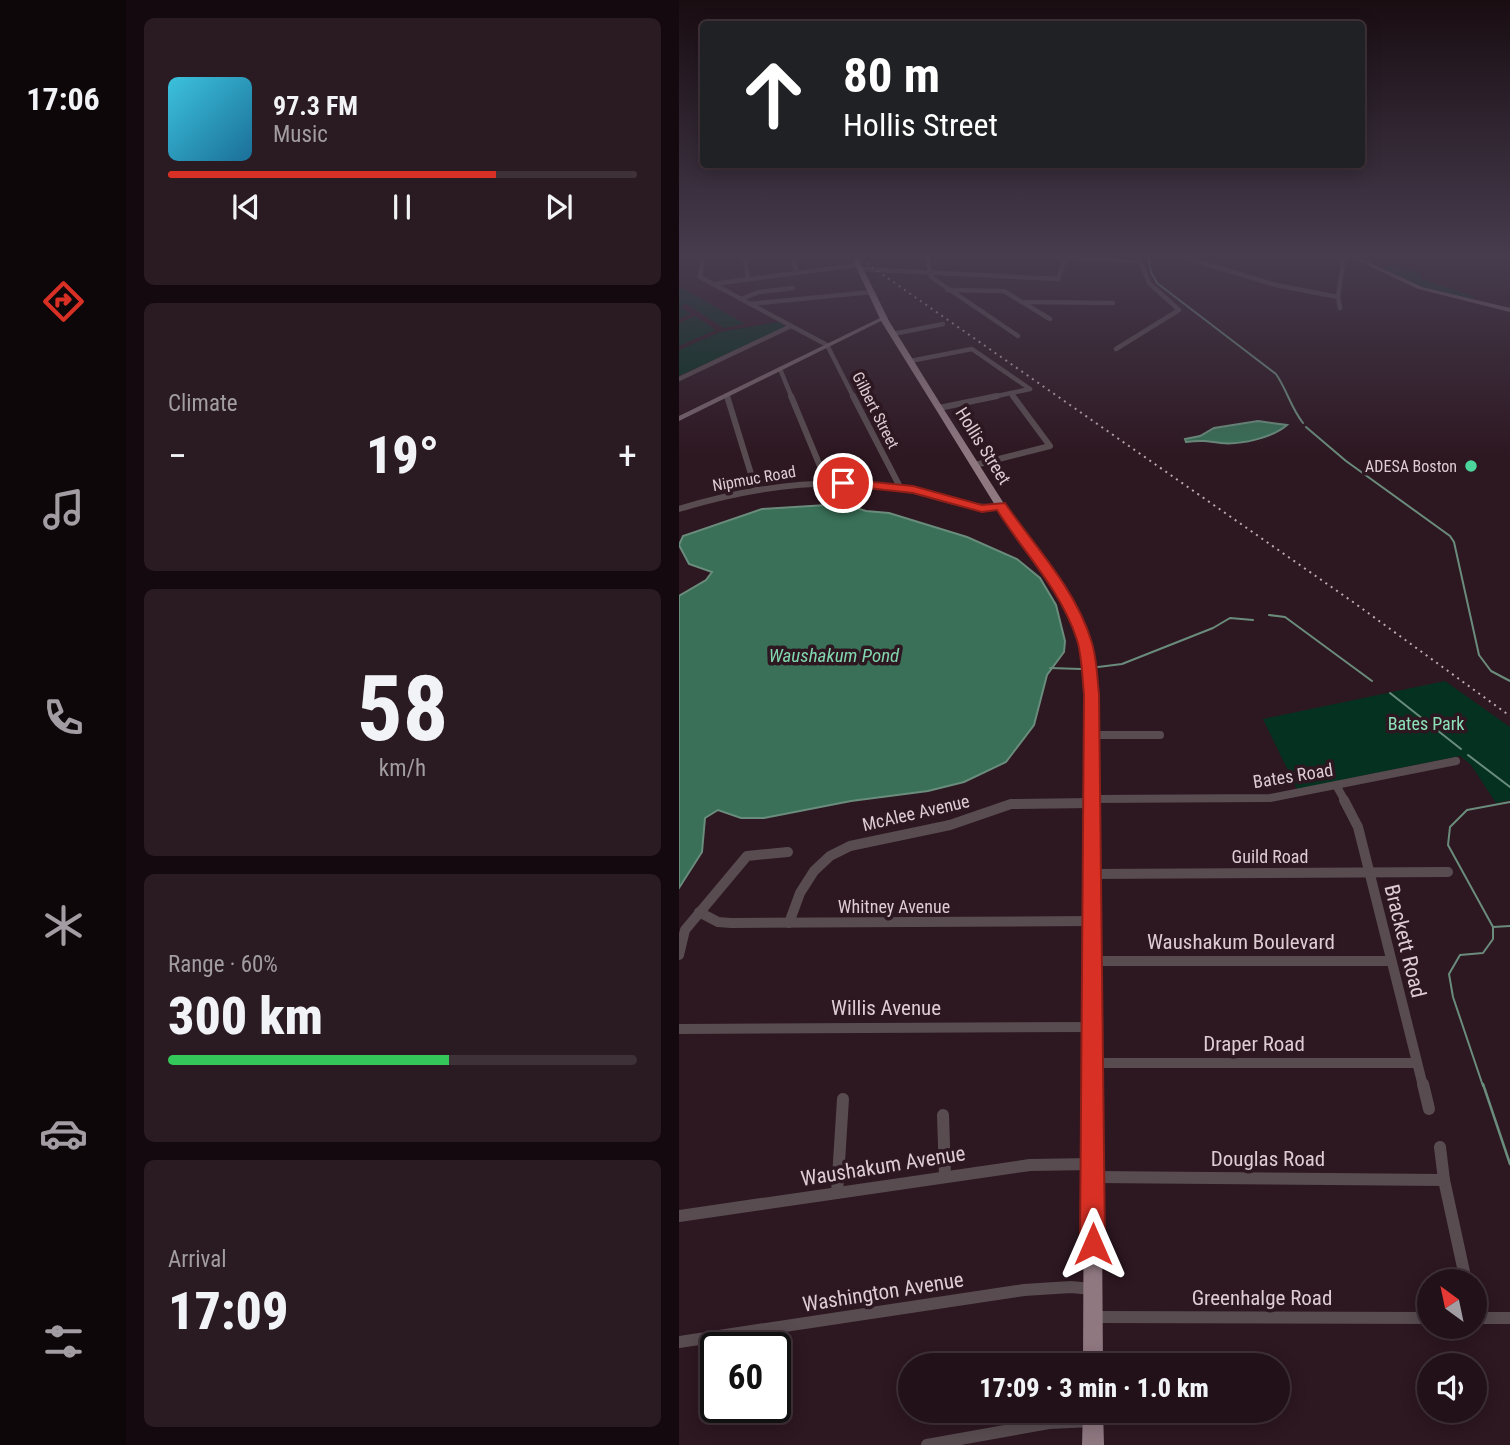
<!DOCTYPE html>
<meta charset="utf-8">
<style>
:root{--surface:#221119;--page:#2a1a22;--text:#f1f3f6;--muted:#a29da2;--line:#3f3138;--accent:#d93025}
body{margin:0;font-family:"Roboto Condensed",sans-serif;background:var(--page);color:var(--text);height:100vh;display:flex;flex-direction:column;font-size:26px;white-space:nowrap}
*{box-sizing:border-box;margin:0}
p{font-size:23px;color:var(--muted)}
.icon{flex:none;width:38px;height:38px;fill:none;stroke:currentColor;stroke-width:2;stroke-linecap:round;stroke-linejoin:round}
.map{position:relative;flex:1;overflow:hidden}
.details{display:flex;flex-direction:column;gap:18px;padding:18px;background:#13090e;width:553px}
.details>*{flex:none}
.guide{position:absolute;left:21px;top:21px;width:665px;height:147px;border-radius:7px;box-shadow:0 4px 18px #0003,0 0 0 2px var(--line);background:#202124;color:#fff;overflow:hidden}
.needle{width:46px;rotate:327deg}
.tools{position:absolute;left:738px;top:1269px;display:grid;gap:14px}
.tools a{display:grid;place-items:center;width:70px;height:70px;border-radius:50%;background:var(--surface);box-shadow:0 4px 18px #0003,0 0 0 2px var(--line);font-size:35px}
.speed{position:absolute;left:21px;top:1332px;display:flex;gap:14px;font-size:35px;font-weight:700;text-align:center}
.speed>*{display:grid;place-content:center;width:91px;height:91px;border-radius:50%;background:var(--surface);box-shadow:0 4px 18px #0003,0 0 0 2px var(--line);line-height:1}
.speed .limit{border:4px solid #111;border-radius:10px;background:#fff;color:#111}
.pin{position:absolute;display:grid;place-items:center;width:60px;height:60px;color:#fff;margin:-30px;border:4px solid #fff;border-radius:50%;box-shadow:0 2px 7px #0007}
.me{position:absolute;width:77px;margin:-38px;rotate:0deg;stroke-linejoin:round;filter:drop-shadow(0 0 5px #0008)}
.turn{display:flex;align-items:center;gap:24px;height:147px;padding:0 28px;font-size:32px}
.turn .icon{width:91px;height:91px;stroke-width:2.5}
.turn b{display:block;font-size:49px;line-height:60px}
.big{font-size:52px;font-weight:800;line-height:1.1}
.details .tile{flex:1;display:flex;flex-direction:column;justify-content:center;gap:10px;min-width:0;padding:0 24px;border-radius:10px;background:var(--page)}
.details .dial{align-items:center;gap:0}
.dial b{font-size:91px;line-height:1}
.song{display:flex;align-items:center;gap:21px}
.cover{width:84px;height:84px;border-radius:10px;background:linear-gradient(135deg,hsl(190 70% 55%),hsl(200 70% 35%))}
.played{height:7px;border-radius:4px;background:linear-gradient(90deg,var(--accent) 70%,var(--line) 70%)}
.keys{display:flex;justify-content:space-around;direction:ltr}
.heat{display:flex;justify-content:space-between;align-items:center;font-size:38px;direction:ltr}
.charge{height:10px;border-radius:5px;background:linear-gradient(90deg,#34c759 60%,var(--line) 0)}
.trip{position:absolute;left:219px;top:1353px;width:392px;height:70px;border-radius:35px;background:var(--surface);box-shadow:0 4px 18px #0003,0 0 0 2px var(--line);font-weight:800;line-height:70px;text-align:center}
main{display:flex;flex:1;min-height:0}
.dock{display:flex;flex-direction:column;width:126px;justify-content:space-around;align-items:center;background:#0e070a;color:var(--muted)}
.dock .icon{width:49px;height:49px}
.dock .selected{color:var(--accent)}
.dock b{font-size:32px;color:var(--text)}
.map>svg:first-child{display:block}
.green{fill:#053220}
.water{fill:#397057;stroke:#6a8c7c;stroke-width:2}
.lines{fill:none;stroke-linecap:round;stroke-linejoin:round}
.stream-far1{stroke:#6a8c7c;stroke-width:2}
.stream{stroke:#6a8c7c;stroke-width:2.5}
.street-far4{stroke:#584c50;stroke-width:4.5}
.street-far3{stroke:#584c50;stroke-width:6}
.street-far2{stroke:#584c50;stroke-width:8}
.street-far1{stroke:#584c50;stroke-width:10}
.street{stroke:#584c50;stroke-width:12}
.secondary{fill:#78656c;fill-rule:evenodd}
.primary{fill:#907881;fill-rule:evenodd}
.rail{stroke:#bbaab1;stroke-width:2;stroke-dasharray:2 4.5;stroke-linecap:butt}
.route{fill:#d93025;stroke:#8d1f18;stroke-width:2}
.poi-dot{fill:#4bd49b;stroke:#2d1721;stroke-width:2.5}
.labels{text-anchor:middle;stroke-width:7;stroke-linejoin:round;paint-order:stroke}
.far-street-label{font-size:16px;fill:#ddcdd3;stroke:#2d1721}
.far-poi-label{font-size:16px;fill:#ddcdd3;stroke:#2d1721;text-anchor:end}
.street-label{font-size:18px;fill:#ddcdd3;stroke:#2d1721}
.park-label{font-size:18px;fill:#8ce1b8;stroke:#2d1721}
.water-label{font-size:19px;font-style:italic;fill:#82d7af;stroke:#2d1721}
.near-street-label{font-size:21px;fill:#ddcdd3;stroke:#2d1721}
</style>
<main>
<nav class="dock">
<b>17:06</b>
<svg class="icon selected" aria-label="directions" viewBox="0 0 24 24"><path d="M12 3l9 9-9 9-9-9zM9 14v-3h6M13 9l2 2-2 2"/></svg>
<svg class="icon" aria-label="music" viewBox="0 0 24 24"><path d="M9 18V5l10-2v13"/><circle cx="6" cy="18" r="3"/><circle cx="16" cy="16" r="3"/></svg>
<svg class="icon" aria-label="phone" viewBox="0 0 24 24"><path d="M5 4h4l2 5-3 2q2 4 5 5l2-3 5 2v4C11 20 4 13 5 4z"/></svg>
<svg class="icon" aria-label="climate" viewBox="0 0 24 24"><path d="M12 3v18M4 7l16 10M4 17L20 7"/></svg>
<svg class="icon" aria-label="car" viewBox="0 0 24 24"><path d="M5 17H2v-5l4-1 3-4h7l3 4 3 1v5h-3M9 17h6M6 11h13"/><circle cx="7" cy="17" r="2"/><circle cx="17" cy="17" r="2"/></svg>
<svg class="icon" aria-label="filters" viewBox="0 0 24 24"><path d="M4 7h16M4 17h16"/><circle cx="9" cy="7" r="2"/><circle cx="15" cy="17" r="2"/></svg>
</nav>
<section class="details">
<div class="tile">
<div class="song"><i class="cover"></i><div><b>97.3 FM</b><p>Music</p></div></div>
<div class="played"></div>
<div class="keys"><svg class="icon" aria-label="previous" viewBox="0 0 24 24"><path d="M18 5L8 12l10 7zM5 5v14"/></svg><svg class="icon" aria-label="pause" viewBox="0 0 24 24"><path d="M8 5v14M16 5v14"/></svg><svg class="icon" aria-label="next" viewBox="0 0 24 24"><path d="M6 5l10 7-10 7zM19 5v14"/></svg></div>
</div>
<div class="tile"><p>Climate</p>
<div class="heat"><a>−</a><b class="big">19°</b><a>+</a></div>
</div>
<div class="tile dial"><b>58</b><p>km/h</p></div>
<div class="tile"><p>Range · 60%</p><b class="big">300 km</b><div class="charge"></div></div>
<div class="tile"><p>Arrival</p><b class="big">17:09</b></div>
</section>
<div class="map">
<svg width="831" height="1445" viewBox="0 0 831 1445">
<rect width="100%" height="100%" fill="#2d1721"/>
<g class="green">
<path d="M716,265L743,274L742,279L796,297C780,304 716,278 702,267Z"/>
<path d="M0,286L66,324L45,328L7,304L1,307L12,314L0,319Z"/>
<path d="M16,316L37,330L0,346V323Z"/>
<path d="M99,322L105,325L104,328L0,376V350L41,332Z"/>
<path d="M766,681L831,727V800L817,803L792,765L781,756L618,789L584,719Z"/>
</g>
<g class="water">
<path d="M579,421L608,425C593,438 561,445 542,443C529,441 521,440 507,442L506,439L521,436L535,428Z"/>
<path d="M164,504L187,511L210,513L288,537L338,559L361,578L377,605L386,641L385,652L368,675L355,725L327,762L285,782L249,791L172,801L85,818H62L39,810L26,818L23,852L0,888V596L27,580L33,572L10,564L0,545L4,536L83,509Z"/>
</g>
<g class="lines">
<g class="stream-far1">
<path d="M469,256L472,272L478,283L597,374C608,390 612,408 624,423"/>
<path d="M627,427L667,461L771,536L775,542L800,655L812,671L831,681"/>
<path d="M590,615L606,617L693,681"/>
<path d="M419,667L443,664L534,628L551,618L574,620"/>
<path d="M371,668L402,669"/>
<path d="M711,693L782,749"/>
<path d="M789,755L831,787"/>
<path d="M831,802L788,810L771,827L769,845L814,927L831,926"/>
<path d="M804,1086L774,997L770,974L781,955L804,953L814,939V927"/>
</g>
<path class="stream" d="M804,1084L831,1164"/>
<g class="street-far4">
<path d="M24,256L21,277L148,345L175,398"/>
<path d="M65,256L69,279"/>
<path d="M113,256L118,273"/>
<path d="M166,256L176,258"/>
<path d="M248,256L252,277L339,336"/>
<path d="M334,256L458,261"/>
<path d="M501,256L597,285L659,297"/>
<path d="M181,269L379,279L387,256"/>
<path d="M34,284L179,265"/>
<path d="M268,290L325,291L371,319"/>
<path d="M62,299L80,292L114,288"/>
<path d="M347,302L434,303"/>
<path d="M71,304L192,292"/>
<path d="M661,308L659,297L665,256"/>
<path d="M214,334L264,324"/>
<path d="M437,349L500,310L470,283L463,265L458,261"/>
<path d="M231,361L293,349L351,389"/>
<path d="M101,369L113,398"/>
<path d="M0,379L112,326"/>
<path d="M332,393L335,398"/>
<path d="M309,398L351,389"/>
</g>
<g class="street-far3">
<path d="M48,396L77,490"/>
<path d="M112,396L148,483"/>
<path d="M174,396L221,487"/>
<path d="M260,408L318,396"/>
<path d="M296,465L371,446L334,396"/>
<path d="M0,509C72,487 147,476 222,488C256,494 286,511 321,506"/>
</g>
<g class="street-far2">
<path d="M413,735H481"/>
<path d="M657,785L666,801"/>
<path d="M413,799L591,798L777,761"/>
</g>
<g class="street-far1">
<path d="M665,800L679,827L744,1086"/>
<path d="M413,874L769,872"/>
<path d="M20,912L39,922L52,923L413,921"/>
<path d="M110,923L121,893L135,871L151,856L171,846L271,825L332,804L413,803"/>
<path d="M0,955L6,930L68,856L109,852"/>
<path d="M413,961H710"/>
<path d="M0,1029L413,1027"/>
<path d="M414,1063H736"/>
</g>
<g class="street">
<path d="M744,1084L750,1109"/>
<path d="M264,1115L266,1176"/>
<path d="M761,1147L765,1180L787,1281"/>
<path d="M414,1177L765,1180"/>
<path d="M158,1193L164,1099"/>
<path d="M0,1216L351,1165L413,1164"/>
<path d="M414,1317L751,1318"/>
<path d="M796,1318H831"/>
<path d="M0,1342L345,1290L392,1287L413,1289"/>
<path d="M248,1445L370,1423L414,1421"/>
</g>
<g class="secondary">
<path d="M669,256H676L743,287L831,308V312L739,289Z"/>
<path d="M203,317L208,318L0,421V416Z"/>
</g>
<g class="primary">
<path d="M172,256H178L210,321L264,408L345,535L389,591L412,641L419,694L424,1365H404L407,694L400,641L379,592L337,539L256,408L202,321Z"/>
<path d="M404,1410H424L425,1445H403Z"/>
</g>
<path class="rail" d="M177,256L674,602L831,716"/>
</g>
<linearGradient id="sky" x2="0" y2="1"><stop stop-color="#190d12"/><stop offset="0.56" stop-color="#463c4e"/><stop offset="1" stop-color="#463c4e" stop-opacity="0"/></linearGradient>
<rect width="831" height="458" fill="url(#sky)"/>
<path class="route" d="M164,479L234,486L303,505L326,503C356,547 396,588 412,640C418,657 418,677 420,694L426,1244L422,1253L414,1256L405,1253L401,1244L405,694C403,676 403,656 398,640C382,590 345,553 318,510L303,512L234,493L160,485L158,483Z"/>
<circle class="poi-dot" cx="792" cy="466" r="7"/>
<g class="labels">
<g class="far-street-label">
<text transform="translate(197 410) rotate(63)" y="6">Gilbert Street</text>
<text transform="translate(75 478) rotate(-10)" y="6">Nipmuc Road</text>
</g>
<g class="far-poi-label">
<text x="778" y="472">ADESA Boston</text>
</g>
<g class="street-label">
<text transform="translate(304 446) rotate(58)" y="6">Hollis Street</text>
<text transform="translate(614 776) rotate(-9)" y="6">Bates Road</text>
<text transform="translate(237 813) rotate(-13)" y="6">McAlee Avenue</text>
<text x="591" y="863">Guild Road</text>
<text x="215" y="913">Whitney Avenue</text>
</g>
<g class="park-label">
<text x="747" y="730">Bates Park</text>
</g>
<g class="water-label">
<text x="155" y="662">Waushakum Pond</text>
</g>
<g class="near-street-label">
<text transform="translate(726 941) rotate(76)" y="7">Brackett Road</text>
<text x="562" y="949">Waushakum Boulevard</text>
<text x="207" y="1015">Willis Avenue</text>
<text x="575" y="1051">Draper Road</text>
<text x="589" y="1166">Douglas Road</text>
<text transform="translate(204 1166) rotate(-9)" y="7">Waushakum Avenue</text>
<text transform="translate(204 1292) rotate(-9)" y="7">Washington Avenue</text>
<text x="583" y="1305">Greenhalge Road</text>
</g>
</g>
</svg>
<div class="tools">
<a><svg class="needle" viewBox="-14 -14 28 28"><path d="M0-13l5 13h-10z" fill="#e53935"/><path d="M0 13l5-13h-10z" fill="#a29da2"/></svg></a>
<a><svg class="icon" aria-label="sound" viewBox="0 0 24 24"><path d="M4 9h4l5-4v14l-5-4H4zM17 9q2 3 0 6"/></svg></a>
</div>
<div class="speed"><div class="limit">60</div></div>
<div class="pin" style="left:164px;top:483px;background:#d93025"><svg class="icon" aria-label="arrive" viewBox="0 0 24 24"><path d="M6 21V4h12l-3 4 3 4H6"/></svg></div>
<svg class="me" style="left:414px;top:1244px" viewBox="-20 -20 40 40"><path d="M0-17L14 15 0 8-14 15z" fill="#d93025" stroke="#fff" stroke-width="4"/></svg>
<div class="trip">17:09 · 3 min · 1.0 km</div>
<div class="guide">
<div class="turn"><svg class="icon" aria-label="ahead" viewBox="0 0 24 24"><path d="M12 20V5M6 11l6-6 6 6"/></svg><div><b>80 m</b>Hollis Street</div></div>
</div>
</div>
</main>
